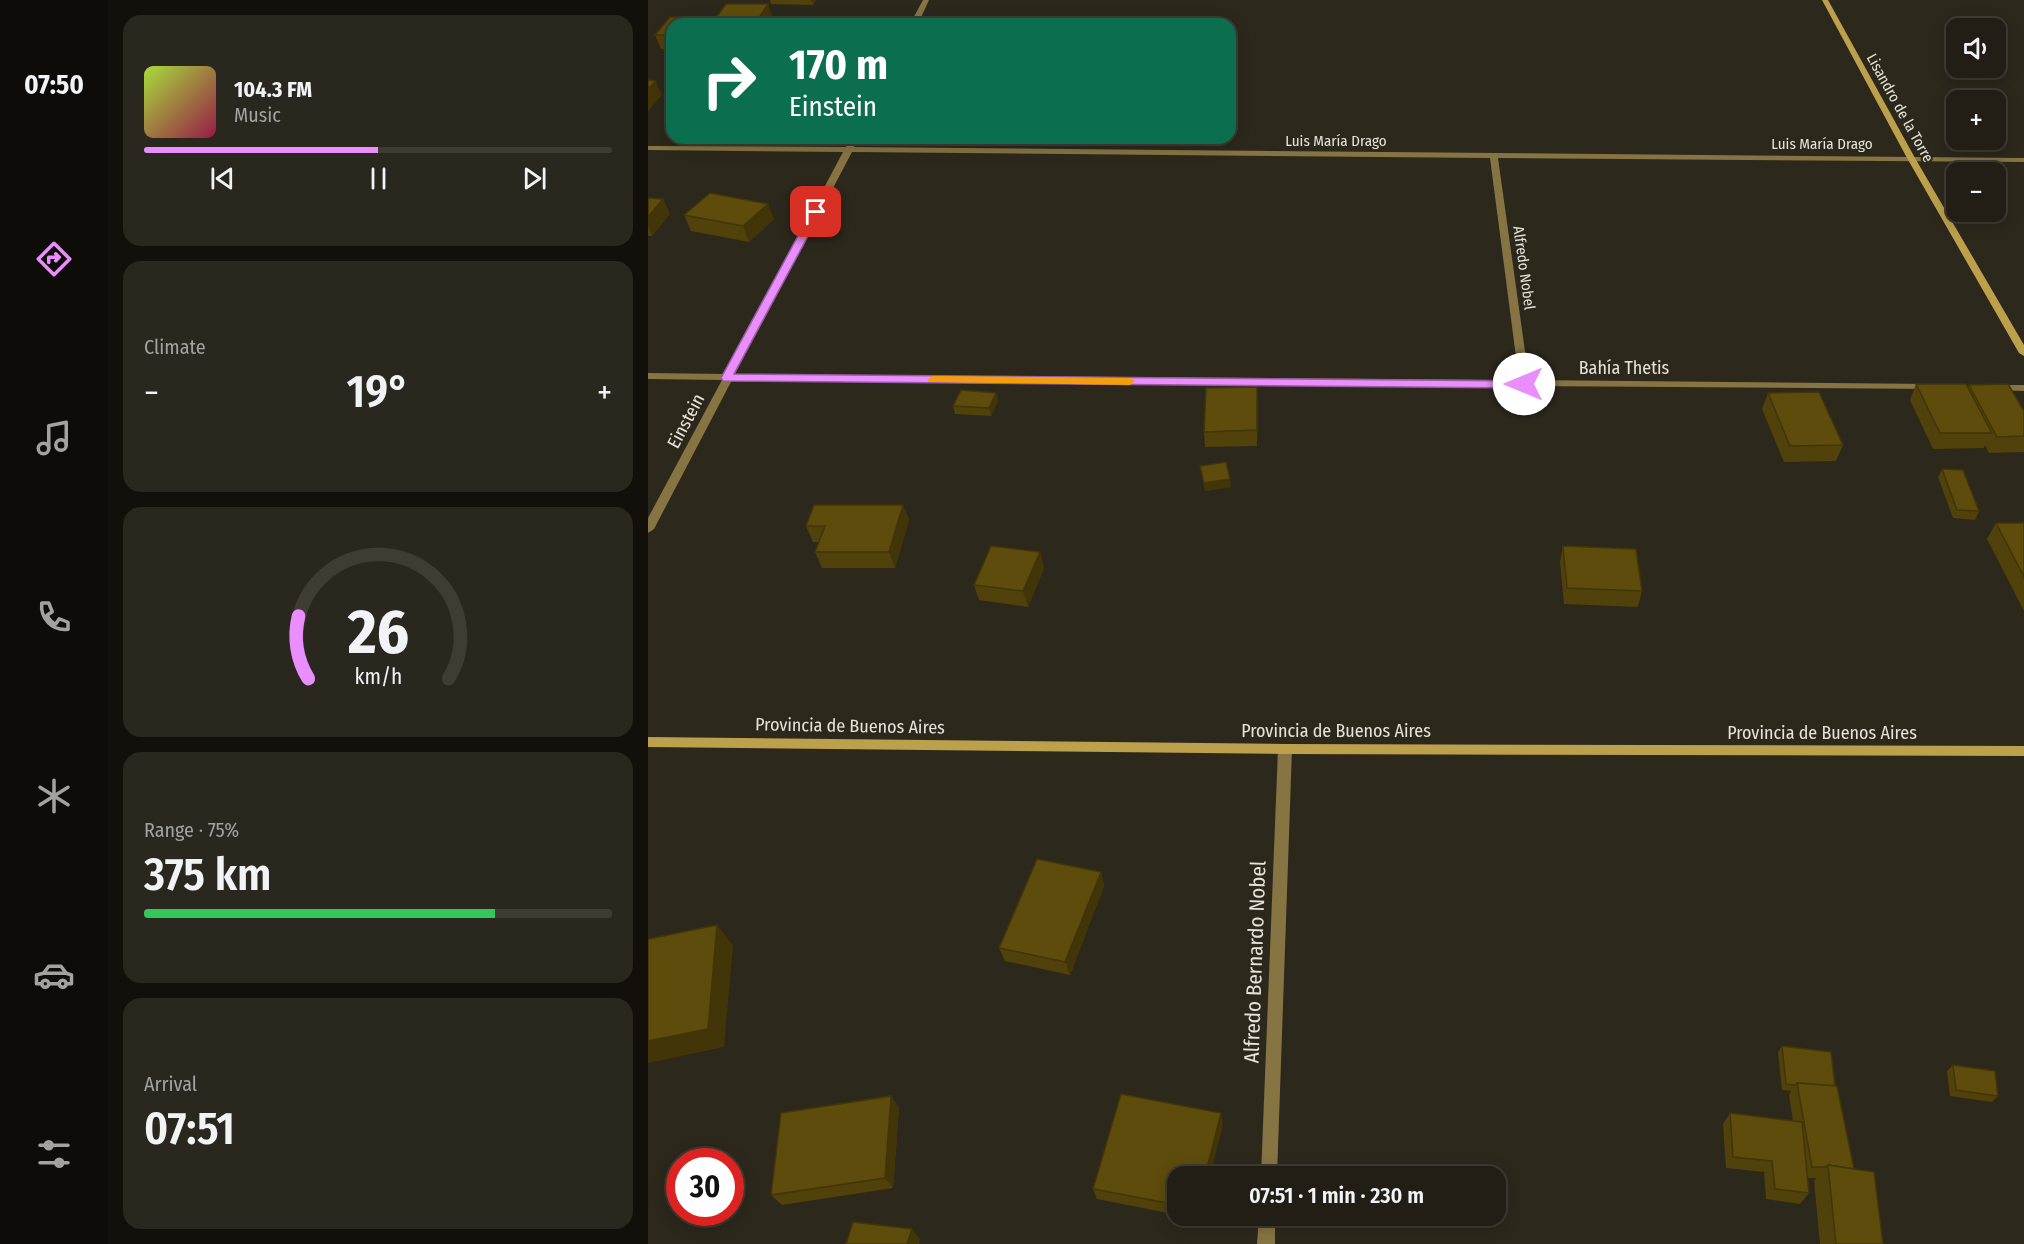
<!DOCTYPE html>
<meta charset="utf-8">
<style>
:root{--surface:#221e15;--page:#2a271e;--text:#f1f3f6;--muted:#a2a2a0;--line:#3f3c34;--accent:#ea8dfd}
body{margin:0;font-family:"Fira Sans Condensed",sans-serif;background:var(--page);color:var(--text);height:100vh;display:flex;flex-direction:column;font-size:22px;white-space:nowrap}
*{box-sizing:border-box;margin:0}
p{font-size:20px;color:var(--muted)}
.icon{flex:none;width:33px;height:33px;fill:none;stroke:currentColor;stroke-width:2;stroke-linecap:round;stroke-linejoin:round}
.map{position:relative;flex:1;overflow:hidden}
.side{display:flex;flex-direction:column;gap:15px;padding:15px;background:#13100c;width:540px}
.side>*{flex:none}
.hud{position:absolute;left:18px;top:18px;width:570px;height:126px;border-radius:18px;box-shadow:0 3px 15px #0003,0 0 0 2px var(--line);background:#0b6e4f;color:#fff;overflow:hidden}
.fabs{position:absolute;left:1298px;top:18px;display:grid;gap:12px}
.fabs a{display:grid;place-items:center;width:60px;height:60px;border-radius:12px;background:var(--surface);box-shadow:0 3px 15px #0003,0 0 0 2px var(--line);font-size:30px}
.speed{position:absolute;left:18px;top:1148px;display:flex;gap:12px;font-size:30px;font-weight:700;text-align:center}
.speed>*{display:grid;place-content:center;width:78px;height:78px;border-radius:50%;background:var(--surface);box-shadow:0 3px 15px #0003,0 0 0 2px var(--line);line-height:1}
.speed .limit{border:9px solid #d22;background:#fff;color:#111}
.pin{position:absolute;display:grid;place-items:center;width:51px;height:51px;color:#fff;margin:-26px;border-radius:12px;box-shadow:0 3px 9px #0006}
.me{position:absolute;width:66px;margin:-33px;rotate:270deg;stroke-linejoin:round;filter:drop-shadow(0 0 4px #0008)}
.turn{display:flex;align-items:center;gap:21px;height:126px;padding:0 24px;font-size:27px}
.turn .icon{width:78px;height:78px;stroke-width:2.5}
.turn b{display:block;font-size:42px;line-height:51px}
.big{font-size:45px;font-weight:600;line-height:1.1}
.side .widget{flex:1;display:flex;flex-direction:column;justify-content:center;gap:9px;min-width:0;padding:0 21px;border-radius:18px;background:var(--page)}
.side .dial{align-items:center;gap:0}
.dial svg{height:156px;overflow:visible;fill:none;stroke:var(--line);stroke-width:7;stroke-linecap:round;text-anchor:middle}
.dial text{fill:var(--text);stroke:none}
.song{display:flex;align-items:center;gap:18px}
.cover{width:72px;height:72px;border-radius:9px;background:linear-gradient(135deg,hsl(80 70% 55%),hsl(340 70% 35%))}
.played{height:6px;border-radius:3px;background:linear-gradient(90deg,var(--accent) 50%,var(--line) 50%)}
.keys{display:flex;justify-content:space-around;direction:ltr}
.heat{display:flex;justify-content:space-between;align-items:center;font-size:33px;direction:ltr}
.charge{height:9px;border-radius:4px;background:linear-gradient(90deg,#34c759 75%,var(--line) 0)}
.trip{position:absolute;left:519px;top:1166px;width:339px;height:60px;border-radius:18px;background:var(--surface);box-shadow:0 3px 15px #0003,0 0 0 2px var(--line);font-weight:600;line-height:60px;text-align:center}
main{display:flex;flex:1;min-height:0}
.menu{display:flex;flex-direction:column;width:108px;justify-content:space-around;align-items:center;background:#0e0c08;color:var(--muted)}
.menu .icon{width:42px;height:42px}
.menu .selected{color:var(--accent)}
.menu b{font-size:27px;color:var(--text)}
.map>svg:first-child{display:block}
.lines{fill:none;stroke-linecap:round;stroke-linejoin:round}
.street{fill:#867543;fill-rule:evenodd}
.secondary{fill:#bca04b;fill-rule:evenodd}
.wall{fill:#51410a}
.shaded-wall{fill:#423508}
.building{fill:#5e4c0c;stroke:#423508;stroke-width:1.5}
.route{fill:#ea8dfd;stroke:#985ca4;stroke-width:1.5}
.slow{fill:#f59e0b}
.labels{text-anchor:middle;stroke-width:4.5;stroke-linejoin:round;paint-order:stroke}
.far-street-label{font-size:15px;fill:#e6e3db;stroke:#2d281c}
.street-label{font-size:18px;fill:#e6e3db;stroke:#2d281c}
.near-street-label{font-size:21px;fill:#e6e3db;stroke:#2d281c}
</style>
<main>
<nav class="menu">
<b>07:50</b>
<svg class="icon selected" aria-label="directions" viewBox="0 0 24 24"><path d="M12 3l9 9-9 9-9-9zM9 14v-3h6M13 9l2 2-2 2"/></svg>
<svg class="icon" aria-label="music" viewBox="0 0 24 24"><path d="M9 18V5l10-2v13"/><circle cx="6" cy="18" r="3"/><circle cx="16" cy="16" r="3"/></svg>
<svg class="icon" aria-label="phone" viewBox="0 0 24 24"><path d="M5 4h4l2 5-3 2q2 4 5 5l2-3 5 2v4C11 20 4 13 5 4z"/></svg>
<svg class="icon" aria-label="climate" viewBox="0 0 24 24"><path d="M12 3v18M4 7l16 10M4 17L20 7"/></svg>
<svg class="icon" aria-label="car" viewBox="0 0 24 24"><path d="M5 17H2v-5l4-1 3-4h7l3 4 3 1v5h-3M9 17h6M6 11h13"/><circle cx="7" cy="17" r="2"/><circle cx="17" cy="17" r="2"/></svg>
<svg class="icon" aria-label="filters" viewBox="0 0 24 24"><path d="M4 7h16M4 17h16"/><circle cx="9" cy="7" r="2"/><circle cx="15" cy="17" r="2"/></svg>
</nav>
<section class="side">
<div class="widget">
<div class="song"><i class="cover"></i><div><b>104.3 FM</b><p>Music</p></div></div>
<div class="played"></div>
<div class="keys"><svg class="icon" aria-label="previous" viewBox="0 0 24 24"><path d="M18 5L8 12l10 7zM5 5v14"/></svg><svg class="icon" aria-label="pause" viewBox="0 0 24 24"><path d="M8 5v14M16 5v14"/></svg><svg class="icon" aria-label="next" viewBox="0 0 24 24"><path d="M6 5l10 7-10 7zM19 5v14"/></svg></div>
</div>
<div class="widget"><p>Climate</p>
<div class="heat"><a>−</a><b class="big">19°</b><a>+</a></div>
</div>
<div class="widget dial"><svg viewBox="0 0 100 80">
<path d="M14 69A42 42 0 1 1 86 69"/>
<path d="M14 69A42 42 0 0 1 9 37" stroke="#ea8dfd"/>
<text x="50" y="56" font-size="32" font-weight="700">26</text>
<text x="50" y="72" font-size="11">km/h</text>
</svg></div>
<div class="widget"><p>Range · 75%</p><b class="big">375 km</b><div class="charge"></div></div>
<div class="widget"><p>Arrival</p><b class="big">07:51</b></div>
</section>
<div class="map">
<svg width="1376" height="1244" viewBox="0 0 1376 1244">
<rect width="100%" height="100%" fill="#2d281c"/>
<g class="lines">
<g class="street">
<path d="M275,0H281L270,24H262Z"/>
<path d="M203,138H211L206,147L1376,158V162L850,158L881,380L1283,384L1288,387L1287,389L84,380L6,529L0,533V518L74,380L0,379V373L77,374L195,152L0,150V146L198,147ZM204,152L842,158L871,380L87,374Z"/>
<path d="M1348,385H1376V391L1344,390V386Z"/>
<path d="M637,744L642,745L644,749L629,1176H613L630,749L632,745Z"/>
<path d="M611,1215H627V1244H609Z"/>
</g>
<g class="secondary">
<path d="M1174,0H1180L1267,158L1376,345V356L1371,353L1259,158Z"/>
<path d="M0,737L637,744L1376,746V756L637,754L0,747Z"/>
</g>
</g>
<g class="wall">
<path d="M122,0H168L165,5L123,4Z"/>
<path d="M22,17H59L61,24H24V49H13L7,35Z"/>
<path d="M0,198L15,199L22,214L4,236H0Z"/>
<path d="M36,215L126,219L101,242L43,231Z"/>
<path d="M1268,384L1320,387L1321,385L1376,411V452L1341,453L1337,445L1336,448L1285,449L1262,400Z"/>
<path d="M348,393L350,401L343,416L307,414L305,406Z"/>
<path d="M1120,393L1195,445L1188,461L1136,462L1114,409Z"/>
<path d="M610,402L609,446L557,447L556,432Z"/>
<path d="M552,466L583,487L557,491Z"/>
<path d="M1294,469L1331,511L1327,520L1305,518L1290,477Z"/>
<path d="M255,505L261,520L247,568H174L167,552L171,542H165L158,526Z"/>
<path d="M1348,523H1376V611L1339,539Z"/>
<path d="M915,546L994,591L990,607L916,604L912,562Z"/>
<path d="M392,552L396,568L380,607L331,600L326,585Z"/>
<path d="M453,872L456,886L422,975L357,961L351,948Z"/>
<path d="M1134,1046L1187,1086L1206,1169L1235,1244H1172L1166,1181L1168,1178H1160L1161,1193L1152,1204L1118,1199L1116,1172L1078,1168L1075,1124L1082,1113L1145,1121L1141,1095L1143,1091L1134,1090L1130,1052Z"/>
<path d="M1305,1065L1350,1096L1344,1102L1302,1096L1299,1071Z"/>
<path d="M251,1108L245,1188L134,1205L123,1195Z"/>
<path d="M575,1125L530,1176V1215L449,1199L445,1189Z"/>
<path d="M530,1215H552L551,1219Z"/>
</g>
<g class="shaded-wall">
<path d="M163,0H168L165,5Z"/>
<path d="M120,4L125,19L121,24H107Z"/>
<path d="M59,17L61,24H54Z"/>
<path d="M8,81L14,95L0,111V89Z"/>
<path d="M15,199L22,214L4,236L0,226V217Z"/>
<path d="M120,204L126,219L101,242L95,226Z"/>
<path d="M609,387L610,402L609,446Z"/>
<path d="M348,393L350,401L343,416L341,408Z"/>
<path d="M582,479L583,487L557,491L556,483Z"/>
<path d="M255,505L261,520L247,568L241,552Z"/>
<path d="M392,552L396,568L380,607L375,591Z"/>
<path d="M453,872L456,886L422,975L417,962Z"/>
<path d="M69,925L85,945L76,1047L0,1063V1041Z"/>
<path d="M243,1096L251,1108L245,1188L237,1178Z"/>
<path d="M573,1113L575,1125L562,1176H557Z"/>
<path d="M264,1229L272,1239L271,1244H259Z"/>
</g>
<g class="building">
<path d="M78,4H120L107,24H63Z"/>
<path d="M22,17H59L54,24H24V35H7Z"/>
<path d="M0,80L8,81L0,89Z"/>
<path d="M62,193L120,204L95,226L36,215Z"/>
<path d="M0,198L15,199L0,217Z"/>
<path d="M1268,384H1318L1344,433H1292Z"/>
<path d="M1360,384L1376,411V436L1349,437L1321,385Z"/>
<path d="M609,387V430L556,432L558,388Z"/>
<path d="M313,390L348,393L341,408L305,406Z"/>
<path d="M1171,392L1195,445L1142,446L1120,393Z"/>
<path d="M578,462L582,479L556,483L552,466Z"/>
<path d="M1294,469L1315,470L1331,511L1309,510Z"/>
<path d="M166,505H255L241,552H167L177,526H158Z"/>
<path d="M1348,523H1376V577Z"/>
<path d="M343,546L392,552L375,591L326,585Z"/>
<path d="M915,546L988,549L994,591L919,588Z"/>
<path d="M389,859L453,872L417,962L351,948Z"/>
<path d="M69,925L60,1029L0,1041V939Z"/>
<path d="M1134,1046L1183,1052L1187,1086L1149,1083L1148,1085L1138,1084Z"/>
<path d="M1305,1065L1347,1071L1350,1096L1308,1090Z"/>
<path d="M1149,1083L1189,1086L1206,1169L1180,1165L1178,1167H1164Z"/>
<path d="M473,1094L573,1113L557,1176H530V1205L445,1189Z"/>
<path d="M243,1096L237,1178L123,1195L133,1113Z"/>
<path d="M1082,1113L1154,1122L1161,1193L1127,1189L1124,1161L1085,1157Z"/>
<path d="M1180,1165L1226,1172L1235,1244H1188Z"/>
<path d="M205,1222L264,1229L259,1244H198Z"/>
</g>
<path class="route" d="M164,210L173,212L86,374L876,381L881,384L876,388L75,381L73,378Z"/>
<path class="slow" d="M285,376L482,378L487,381L482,385L281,382L279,380Z"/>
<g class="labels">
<g class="far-street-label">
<text transform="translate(1252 108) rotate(61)" y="5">Lisandro de la Torre</text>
<text x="688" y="146">Luis María Drago</text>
<text x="1174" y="149">Luis María Drago</text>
<text transform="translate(876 268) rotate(82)" y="5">Alfredo Nobel</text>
</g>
<g class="street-label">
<text x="976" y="374">Bahía Thetis</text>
<text transform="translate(38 421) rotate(-62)" y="6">Einstein</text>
<text transform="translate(202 726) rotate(1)" y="6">Provincia de Buenos Aires</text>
<text x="688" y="737">Provincia de Buenos Aires</text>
<text x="1174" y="739">Provincia de Buenos Aires</text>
</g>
<g class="near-street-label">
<text transform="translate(607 962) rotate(-88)" y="7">Alfredo Bernardo Nobel</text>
</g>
</g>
</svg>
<div class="fabs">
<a><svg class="icon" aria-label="sound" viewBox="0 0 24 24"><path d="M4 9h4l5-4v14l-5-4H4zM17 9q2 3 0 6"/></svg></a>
<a>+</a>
<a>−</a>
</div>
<div class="speed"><div class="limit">30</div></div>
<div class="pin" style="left:168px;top:212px;background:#d93025"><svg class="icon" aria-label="arrive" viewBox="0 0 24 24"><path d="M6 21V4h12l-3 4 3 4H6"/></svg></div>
<svg class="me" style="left:876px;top:384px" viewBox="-20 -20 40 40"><circle r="19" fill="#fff"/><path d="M0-13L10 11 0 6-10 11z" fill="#ea8dfd"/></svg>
<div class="trip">07:51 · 1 min · 230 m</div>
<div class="hud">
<div class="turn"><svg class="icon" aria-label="right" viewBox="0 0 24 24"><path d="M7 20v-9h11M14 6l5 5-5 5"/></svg><div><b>170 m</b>Einstein</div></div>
</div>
</div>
</main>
